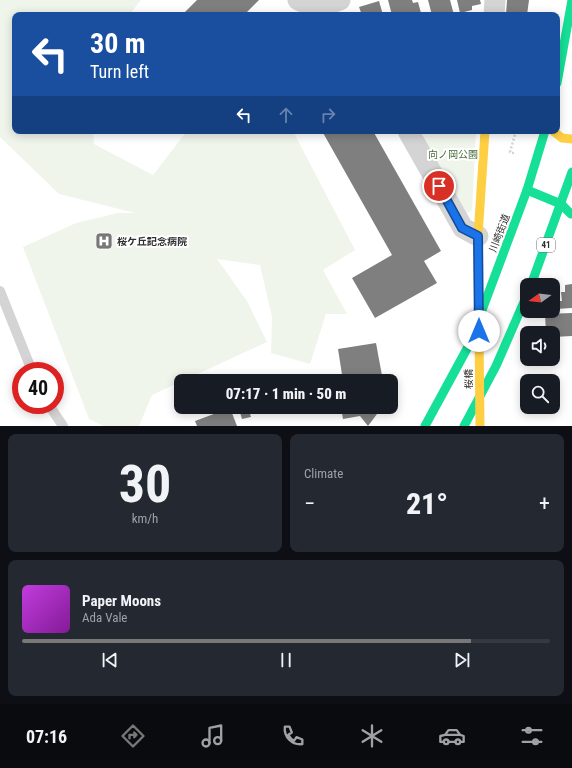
<!DOCTYPE html>
<meta charset="utf-8">
<style>
:root{--surface:#171b24;--page:#242831;--text:#f1f3f6;--muted:#9ea1a6;--line:#363941;--accent:#787878}
body{margin:0;font-family:"Roboto Condensed","Noto Sans JP",sans-serif;background:var(--page);color:var(--text);height:100vh;display:flex;flex-direction:column;font-size:15px;white-space:nowrap}
*{box-sizing:border-box;margin:0}
p{font-size:13px;color:var(--muted)}
.icon{flex:none;width:22px;height:22px;fill:none;stroke:currentColor;stroke-width:2;stroke-linecap:round;stroke-linejoin:round}
.map{position:relative;height:426px;overflow:hidden}
.drawer{display:flex;flex-direction:column;gap:8px;padding:8px;background:#0d0f14;flex:1}
.drawer>*{flex:none}
.guide{position:absolute;left:12px;top:12px;width:548px;height:122px;border-radius:8px;box-shadow:0 2px 10px #0003;background:#1a4fa0;color:#fff;overflow:hidden}
.needle{width:26px;rotate:255deg}
.controls{position:absolute;left:520px;top:278px;display:grid;gap:8px}
.controls a{display:grid;place-items:center;width:40px;height:40px;border-radius:8px;background:var(--surface);box-shadow:0 2px 10px #0003;font-size:20px}
.speed{position:absolute;left:12px;top:362px;display:flex;gap:8px;font-size:20px;font-weight:700;text-align:center}
.speed>*{display:grid;place-content:center;width:52px;height:52px;border-radius:50%;background:var(--surface);box-shadow:0 2px 10px #0003;line-height:1}
.speed .limit{border:6px solid #d22;background:#fff;color:#111}
.pin{position:absolute;display:grid;place-items:center;width:34px;height:34px;color:#fff;margin:-17px;border:2px solid #fff;border-radius:50%;box-shadow:0 1px 4px #0007}
.me{position:absolute;width:44px;margin:-22px;rotate:0deg;stroke-linejoin:round;filter:drop-shadow(0 0 3px #0008)}
.turn{display:flex;align-items:center;gap:14px;height:84px;padding:0 12px;font-size:18px}
.turn .icon{width:52px;height:52px;stroke-width:2.5}
.turn b{display:block;font-size:28px;line-height:34px}
.lanes{display:flex;align-items:center;height:38px;padding:0 12px;background:#0003;justify-content:center;gap:20px;direction:ltr}
.lanes .off{opacity:.35}
.big{font-size:30px;font-weight:800;line-height:1.1}
.drawer .widget{flex:1;display:flex;flex-direction:column;justify-content:center;gap:6px;min-width:0;padding:0 14px;border-radius:8px;background:var(--page)}
.drawer .dial{align-items:center;gap:0}
.dial b{font-size:52px;line-height:1}
.song{display:flex;align-items:center;gap:12px}
.cover{width:48px;height:48px;border-radius:6px;background:linear-gradient(135deg,hsl(290 70% 55%),hsl(290 70% 35%))}
.played{height:4px;border-radius:2px;background:linear-gradient(90deg,var(--accent) 85%,var(--line) 85%)}
.keys{display:flex;justify-content:space-around;direction:ltr}
.heat{display:flex;justify-content:space-between;align-items:center;font-size:22px;direction:ltr}
.drawer .tiles{flex:1;display:grid;gap:8px;grid-template-columns:1fr 1fr}
.widget:last-child{grid-column:span 2}
.trip{position:absolute;left:174px;top:374px;width:224px;height:40px;border-radius:8px;background:var(--surface);box-shadow:0 2px 10px #0003;font-weight:800;line-height:40px;text-align:center}
.dock{display:flex;height:64px;justify-content:space-around;align-items:center;background:#090b0e;color:var(--muted)}
.dock .icon{width:28px;height:28px}
.dock .current{color:var(--accent)}
.dock b{font-size:18px;color:var(--text)}
.map>svg:first-child{display:block}
.green{fill:#f0f5ec}
.building{fill:#7f7f7f}
.lines{fill:none;stroke-linecap:round;stroke-linejoin:round}
.path{stroke:#d4d4d4;stroke-width:2.5;stroke-dasharray:2 2;stroke-linecap:butt}
.lane{stroke:#d4d4d4;stroke-width:10}
.street{stroke:#d4d4d4;stroke-width:21}
.fast{stroke:#16e098;stroke-width:9}
.slow{stroke:#ffcf43;stroke-width:9}
.slow-bridge{stroke:#ffcf43;stroke-width:9}
.route-casing{stroke:#114b97;stroke-width:10}
.route{stroke:#1a73e8;stroke-width:7}
.labels{text-anchor:middle;stroke-width:4;stroke-linejoin:round;paint-order:stroke}
.shield{fill:#fff;stroke:#6e6e6e;stroke-width:1}
.shield-label{font-size:9px;font-weight:bold;fill:#303030}
.park-label{font-size:10px;fill:#4a6d3c;stroke:#fff}
.street-label{font-size:10px;fill:#303030;stroke:#fff}
.poi-label{font-size:10px;font-weight:bold;fill:#303030;stroke:#fff;text-anchor:start}
</style>
<div class="map">
<svg width="572" height="426" viewBox="0 0 572 426">
<rect width="100%" height="100%" fill="#fff"/>
<g class="green">
<path d="M0,0H141L129,15H15V131H93L94,144L153,175L187,131H293L355,250L323,270L347,314H326L310,364L271,353L272,317L260,265L217,259L247,301L267,342L152,395L139,426H104L89,419L23,247L76,223L118,213H135L59,194L0,137Z"/>
<path d="M415,131H476L472,210L467,213L460,210Z"/>
</g>
<g class="building">
<path d="M197,0H259L244,15H182Z"/>
<path d="M388,0H412L413,3L418,2L421,13L416,15H392Z"/>
<path d="M428,0H450L454,15H432Z"/>
<path d="M457,0H480L481,4L472,6V10L460,13Z"/>
<path d="M507,0H529L527,15H506Z"/>
<path d="M379,1L383,15H362L359,7Z"/>
<path d="M322,131H373L441,251L424,261L437,283L375,318L352,278L392,255Z"/>
<path d="M572,284V308L556,309V301H562L561,292H565V285Z"/>
<path d="M572,313V336L553,337V333H546L545,314Z"/>
<path d="M376,343L383,381H343L338,349Z"/>
<path d="M246,407H248L251,417L242,419L239,409Z"/>
<path d="M348,407H387L388,413L377,414L368,426L360,416L343,419L341,408Z"/>
<path d="M230,408L237,426H197L195,421Z"/>
</g>
<g class="lines">
<path class="path" d="M516,131L510,152L516,154"/>
<g class="lane">
<path d="M0,291L32,371"/>
<path d="M49,405L63,426"/>
</g>
<g class="street">
<path d="M298,0L316,8L326,15"/>
<path d="M316,8L340,0"/>
<path d="M494,15L495,0"/>
<path d="M408,131L463,228L478,236"/>
</g>
<g class="fast">
<path d="M557,83L572,0"/>
<path d="M527,190L561,204L571,214"/>
<path d="M531,285L572,172"/>
<path d="M425,426L469,345L527,190L545,131"/>
<path d="M464,426L496,366L527,295"/>
</g>
<g class="slow">
<path d="M553,131L562,138L572,139"/>
<path d="M478,236L485,131"/>
</g>
<path class="slow-bridge" d="M478,236L480,426"/>
</g>
<g class="lines">
<g class="route-casing">
<path id="route" d="M439,186L462,228L478,236L479,331"/>
</g>
<use href="#route" class="route"/>
</g>
<defs>
<g id="hospital-square" transform="scale(0.9)"><rect x="-9" y="-9" width="18" height="18" rx="4" fill="#787878" stroke="#fff"/><path d="M-5-5h3v3.5h4V-5h3V5h-3V1.5h-4V5h-3Z" fill="#fff"/></g>
</defs>
<g fill-rule="evenodd">
<use href="#hospital-square" x="104" y="241"/>
</g>
<g class="labels">
<rect class="shield" x="537" y="238" width="18" height="14" rx="3"/>
<g class="shield-label">
<text x="546" y="248">41</text>
</g>
<g class="park-label">
<text x="453" y="158">向ノ岡公園</text>
</g>
<g class="street-label">
<text transform="translate(499 233) rotate(-69)" y="4">川崎街道</text>
<text transform="translate(468 379) rotate(-90)" y="4">桜橋</text>
</g>
<g class="poi-label">
<text x="117" y="245">桜ケ丘記念病院</text>
</g>
</g>
</svg>
<div class="controls">
<a><svg class="needle" viewBox="-14 -14 28 28"><path d="M0-13l5 13h-10z" fill="#e53935"/><path d="M0 13l5-13h-10z" fill="#9ea1a6"/></svg></a>
<a><svg class="icon" aria-label="sound" viewBox="0 0 24 24"><path d="M4 9h4l5-4v14l-5-4H4zM17 9q2 3 0 6"/></svg></a>
<a><svg class="icon" aria-label="search" viewBox="0 0 24 24"><circle cx="10" cy="10" r="6"/><path d="M15 15l6 6"/></svg></a>
</div>
<div class="speed"><div class="limit">40</div></div>
<div class="pin" style="left:439px;top:186px;background:#d93025"><svg class="icon" aria-label="arrive" viewBox="0 0 24 24"><path d="M6 21V4h12l-3 4 3 4H6"/></svg></div>
<svg class="me" style="left:479px;top:331px" viewBox="-20 -20 40 40"><circle r="19" fill="#fff"/><path d="M0-13L10 11 0 6-10 11z" fill="#1a73e8"/></svg>
<div class="trip">07:17 · 1 min · 50 m</div>
<div class="guide">
<div class="turn"><svg class="icon" aria-label="left" viewBox="0 0 24 24"><path d="M17 20v-9H6M10 6l-5 5 5 5"/></svg><div><b>30 m</b>Turn left</div></div>
<div class="lanes"><svg class="icon" aria-label="left" viewBox="0 0 24 24"><path d="M17 20v-9H6M10 6l-5 5 5 5"/></svg><svg class="icon off" aria-label="ahead" viewBox="0 0 24 24"><path d="M12 20V5M6 11l6-6 6 6"/></svg><svg class="icon off" aria-label="right" viewBox="0 0 24 24"><path d="M7 20v-9h11M14 6l5 5-5 5"/></svg></div>
</div>
</div>
<section class="drawer">
<div class="tiles">
<div class="widget dial"><b>30</b><p>km/h</p></div>
<div class="widget"><p>Climate</p>
<div class="heat"><a>−</a><b class="big">21°</b><a>+</a></div>
</div>
<div class="widget">
<div class="song"><i class="cover"></i><div><b>Paper Moons</b><p>Ada Vale</p></div></div>
<div class="played"></div>
<div class="keys"><svg class="icon" aria-label="previous" viewBox="0 0 24 24"><path d="M18 5L8 12l10 7zM5 5v14"/></svg><svg class="icon" aria-label="pause" viewBox="0 0 24 24"><path d="M8 5v14M16 5v14"/></svg><svg class="icon" aria-label="next" viewBox="0 0 24 24"><path d="M6 5l10 7-10 7zM19 5v14"/></svg></div>
</div>
</div>
</section>
<nav class="dock">
<b>07:16</b>
<svg class="icon current" aria-label="directions" viewBox="0 0 24 24"><path d="M12 3l9 9-9 9-9-9zM9 14v-3h6M13 9l2 2-2 2"/></svg>
<svg class="icon" aria-label="music" viewBox="0 0 24 24"><path d="M9 18V5l10-2v13"/><circle cx="6" cy="18" r="3"/><circle cx="16" cy="16" r="3"/></svg>
<svg class="icon" aria-label="phone" viewBox="0 0 24 24"><path d="M5 4h4l2 5-3 2q2 4 5 5l2-3 5 2v4C11 20 4 13 5 4z"/></svg>
<svg class="icon" aria-label="climate" viewBox="0 0 24 24"><path d="M12 3v18M4 7l16 10M4 17L20 7"/></svg>
<svg class="icon" aria-label="car" viewBox="0 0 24 24"><path d="M5 17H2v-5l4-1 3-4h7l3 4 3 1v5h-3M9 17h6M6 11h13"/><circle cx="7" cy="17" r="2"/><circle cx="17" cy="17" r="2"/></svg>
<svg class="icon" aria-label="filters" viewBox="0 0 24 24"><path d="M4 7h16M4 17h16"/><circle cx="9" cy="7" r="2"/><circle cx="15" cy="17" r="2"/></svg>
</nav>
